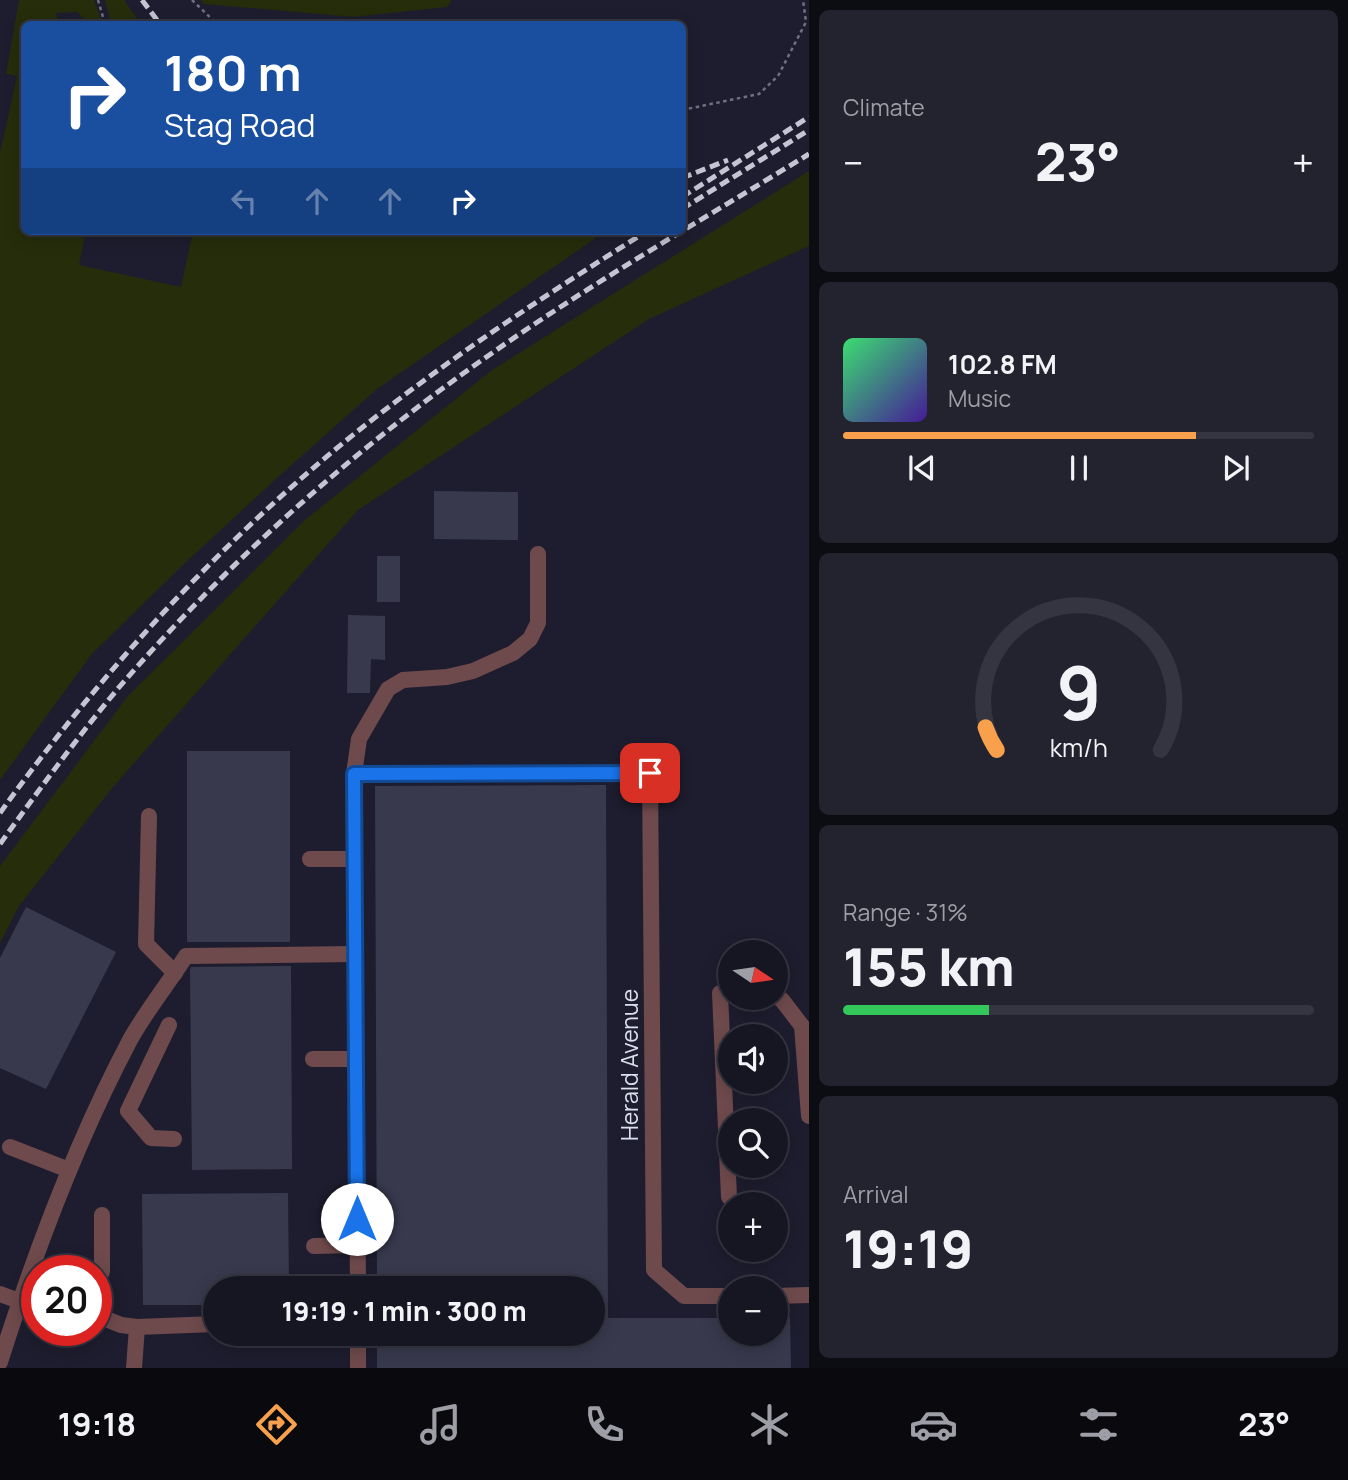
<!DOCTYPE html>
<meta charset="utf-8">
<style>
:root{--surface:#161623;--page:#232330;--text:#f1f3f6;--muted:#9e9fa6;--line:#353541;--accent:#f8a04b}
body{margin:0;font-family:Manrope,sans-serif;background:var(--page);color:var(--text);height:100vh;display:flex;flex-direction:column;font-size:26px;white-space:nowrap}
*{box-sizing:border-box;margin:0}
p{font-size:23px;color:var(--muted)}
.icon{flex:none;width:38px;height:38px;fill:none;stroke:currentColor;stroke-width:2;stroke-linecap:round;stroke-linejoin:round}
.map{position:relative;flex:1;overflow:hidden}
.sheet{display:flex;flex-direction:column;gap:10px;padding:10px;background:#0c0c13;width:539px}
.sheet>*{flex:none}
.hud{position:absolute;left:21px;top:21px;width:665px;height:214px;border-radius:10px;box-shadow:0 4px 18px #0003,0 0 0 2px var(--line);background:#1a4fa0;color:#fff;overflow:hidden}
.needle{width:46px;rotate:103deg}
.tools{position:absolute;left:718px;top:940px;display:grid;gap:14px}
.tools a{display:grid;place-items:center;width:70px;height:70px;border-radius:50%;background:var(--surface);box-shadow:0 4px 18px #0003,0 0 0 2px var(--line);font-size:35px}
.speed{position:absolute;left:21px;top:1255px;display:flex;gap:14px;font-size:35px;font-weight:700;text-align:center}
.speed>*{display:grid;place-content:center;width:91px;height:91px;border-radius:50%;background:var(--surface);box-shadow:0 4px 18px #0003,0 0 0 2px var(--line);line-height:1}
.speed .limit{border:10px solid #d22;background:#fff;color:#111}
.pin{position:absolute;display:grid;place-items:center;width:60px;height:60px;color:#fff;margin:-30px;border-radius:14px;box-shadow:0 4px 10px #0006}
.me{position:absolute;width:77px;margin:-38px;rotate:0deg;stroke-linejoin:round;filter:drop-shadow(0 0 5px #0008)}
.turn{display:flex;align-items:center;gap:24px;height:147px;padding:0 28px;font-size:32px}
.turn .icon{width:91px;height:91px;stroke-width:2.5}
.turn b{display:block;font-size:49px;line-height:60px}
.lanes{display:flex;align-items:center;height:66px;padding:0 28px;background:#0003;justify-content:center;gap:35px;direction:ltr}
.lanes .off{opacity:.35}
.big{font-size:52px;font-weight:800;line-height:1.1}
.sheet .tile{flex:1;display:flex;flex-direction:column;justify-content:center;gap:10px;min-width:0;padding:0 24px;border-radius:10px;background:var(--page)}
.sheet .dial{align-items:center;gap:0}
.dial svg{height:182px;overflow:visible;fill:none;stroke:var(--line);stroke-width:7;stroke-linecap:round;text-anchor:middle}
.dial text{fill:var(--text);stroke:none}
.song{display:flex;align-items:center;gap:21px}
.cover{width:84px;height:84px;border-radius:10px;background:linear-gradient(135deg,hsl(140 70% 55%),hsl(260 70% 35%))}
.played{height:7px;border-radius:4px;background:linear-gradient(90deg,var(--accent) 75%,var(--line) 75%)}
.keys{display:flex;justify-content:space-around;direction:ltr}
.heat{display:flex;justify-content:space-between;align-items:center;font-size:38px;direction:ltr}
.charge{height:10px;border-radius:5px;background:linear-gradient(90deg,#34c759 31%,var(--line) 0)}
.trip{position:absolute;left:203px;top:1276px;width:402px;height:70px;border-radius:35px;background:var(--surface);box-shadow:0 4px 18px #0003,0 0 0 2px var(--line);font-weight:800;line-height:70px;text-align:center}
.dock{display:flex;height:112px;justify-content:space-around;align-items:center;background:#09090e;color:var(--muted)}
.dock .icon{width:49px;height:49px}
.dock .selected{color:var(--accent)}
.dock b{font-size:32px;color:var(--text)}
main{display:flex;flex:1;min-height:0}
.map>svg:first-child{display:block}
.green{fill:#262d0b}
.building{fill:#39394e}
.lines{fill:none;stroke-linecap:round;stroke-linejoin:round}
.path{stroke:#707180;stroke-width:2.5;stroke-dasharray:3.5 3.5;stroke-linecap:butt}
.minor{stroke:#6f4a4c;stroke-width:16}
.rail{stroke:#c4c4d2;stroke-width:5;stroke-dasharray:10 5;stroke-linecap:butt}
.route-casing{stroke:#114b97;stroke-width:18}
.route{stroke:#1a73e8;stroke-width:12}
.labels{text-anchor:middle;stroke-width:7;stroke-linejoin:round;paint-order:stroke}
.street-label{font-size:23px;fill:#dddeeb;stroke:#1d1d2f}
</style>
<main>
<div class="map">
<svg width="809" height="1368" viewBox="0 0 809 1368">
<rect width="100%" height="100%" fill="#1d1d2f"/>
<g class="green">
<path d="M19,0H94L102,22H88L77,12L56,13L59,24H24V231H86L79,265L181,287L193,231H606L377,389L278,477L185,563L91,655L0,780V153L17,76L6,74Z"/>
<path d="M105,0H124L141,24H111Z"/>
<path d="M201,0H452L447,7L353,17L204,4Z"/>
<path d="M809,171V246L649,319L358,510L113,787L19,906L0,943V866L127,697L305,520L492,370Z"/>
</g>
<g class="building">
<path d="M434,491L518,492V540L434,539Z"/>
<rect x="377" y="556" width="23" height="46"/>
<path d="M348,615L385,616V660L371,659L370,693H347Z"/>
<rect x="187" y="751" width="103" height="191"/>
<path d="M606,785L608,1318H730V1334H775V1317H790L791,1368H377V1334H593V1288H377L375,786Z"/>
<path d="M26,907L116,952L46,1089L0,1068V958Z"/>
<path d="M291,966L292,1169L192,1170L190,969L191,967Z"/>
<path d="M288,1193L289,1288H215V1305H143L142,1194Z"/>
</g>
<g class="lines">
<g class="path">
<path d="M98,0L105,24"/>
<path d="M192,0L217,24"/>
<path d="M682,110L759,94L778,76L806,22L803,0"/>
</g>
<g class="minor">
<path d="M354,774L650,773L654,1270L684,1296H730"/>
<path d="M149,816L146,944L175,973"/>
<path d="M310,859H355"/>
<path d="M775,996L782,1000L802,1026L809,1116"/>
<path d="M169,1025L128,1111L151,1138L174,1139"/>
<path d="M313,1059H356"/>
<path d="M10,1147L69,1170"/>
<path d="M729,1197L720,993H730"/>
<path d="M314,1246L358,1245"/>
<path d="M96,1288L102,1271V1215"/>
<path d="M358,1288L354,774L359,739L388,689L403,680L447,677L473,671L513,653L530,639L538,623V554"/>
<path d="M0,1294L19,1301"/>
<path d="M775,1296L809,1295"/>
<path d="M96,1315L121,1325L137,1327L215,1324"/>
<path d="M358,1334V1368"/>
<path d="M0,1362C35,1252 76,1142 130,1040C146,1011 168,984 186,956L356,954"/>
<path d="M134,1368L137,1327"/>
</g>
<g class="rail">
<path d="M142,0L160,24"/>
<path d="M682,178L728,160"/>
<path d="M682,197L809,117"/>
<path d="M682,209L809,130"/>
<path d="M0,813C109,661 240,520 390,406C472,343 560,286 647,231"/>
<path d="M0,844C39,790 78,736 121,685C228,562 352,451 485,358C588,285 702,220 809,154"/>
</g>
</g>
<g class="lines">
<g class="route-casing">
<path id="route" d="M357,1219L354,774L650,773"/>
</g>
<use href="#route" class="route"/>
</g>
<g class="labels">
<g class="street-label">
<text transform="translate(630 1065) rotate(-90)" y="8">Herald Avenue</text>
</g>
</g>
</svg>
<div class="tools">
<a><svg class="needle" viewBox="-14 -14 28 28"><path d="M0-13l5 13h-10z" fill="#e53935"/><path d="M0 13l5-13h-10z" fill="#9e9fa6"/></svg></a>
<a><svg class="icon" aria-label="sound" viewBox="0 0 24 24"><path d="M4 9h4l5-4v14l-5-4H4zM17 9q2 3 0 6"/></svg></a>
<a><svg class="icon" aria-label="search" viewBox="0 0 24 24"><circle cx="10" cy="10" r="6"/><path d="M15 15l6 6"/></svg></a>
<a>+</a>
<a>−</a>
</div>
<div class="speed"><div class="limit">20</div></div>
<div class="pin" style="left:650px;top:773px;background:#d93025"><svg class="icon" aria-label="arrive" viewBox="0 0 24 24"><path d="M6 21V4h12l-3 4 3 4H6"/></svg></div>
<svg class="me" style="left:357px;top:1219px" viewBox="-20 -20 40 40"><circle r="19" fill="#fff"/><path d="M0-13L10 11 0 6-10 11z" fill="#1a73e8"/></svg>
<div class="trip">19:19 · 1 min · 300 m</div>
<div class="hud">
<div class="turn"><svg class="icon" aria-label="right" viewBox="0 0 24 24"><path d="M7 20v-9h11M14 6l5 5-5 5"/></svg><div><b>180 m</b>Stag Road</div></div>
<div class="lanes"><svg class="icon off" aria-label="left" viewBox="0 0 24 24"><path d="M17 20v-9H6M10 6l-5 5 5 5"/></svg><svg class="icon off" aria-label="ahead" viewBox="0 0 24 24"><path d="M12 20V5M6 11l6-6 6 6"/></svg><svg class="icon off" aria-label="ahead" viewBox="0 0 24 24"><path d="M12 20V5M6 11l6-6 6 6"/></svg><svg class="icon" aria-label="right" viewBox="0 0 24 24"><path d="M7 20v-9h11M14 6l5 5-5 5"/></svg></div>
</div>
</div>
<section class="sheet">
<div class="tile"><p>Climate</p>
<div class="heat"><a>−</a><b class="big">23°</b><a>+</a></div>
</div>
<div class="tile">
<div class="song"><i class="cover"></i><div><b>102.8 FM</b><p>Music</p></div></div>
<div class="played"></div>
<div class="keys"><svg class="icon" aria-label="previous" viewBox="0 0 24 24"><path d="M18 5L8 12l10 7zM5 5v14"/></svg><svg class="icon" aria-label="pause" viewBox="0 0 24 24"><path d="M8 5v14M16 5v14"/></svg><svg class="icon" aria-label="next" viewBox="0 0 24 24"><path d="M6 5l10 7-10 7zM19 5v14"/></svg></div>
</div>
<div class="tile dial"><svg viewBox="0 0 100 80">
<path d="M14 69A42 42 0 1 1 86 69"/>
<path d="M14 69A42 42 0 0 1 9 59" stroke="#f8a04b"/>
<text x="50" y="56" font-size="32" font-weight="700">9</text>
<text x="50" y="72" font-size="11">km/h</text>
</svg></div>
<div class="tile"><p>Range · 31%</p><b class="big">155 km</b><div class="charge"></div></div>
<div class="tile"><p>Arrival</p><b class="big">19:19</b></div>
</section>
</main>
<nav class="dock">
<b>19:18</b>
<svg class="icon selected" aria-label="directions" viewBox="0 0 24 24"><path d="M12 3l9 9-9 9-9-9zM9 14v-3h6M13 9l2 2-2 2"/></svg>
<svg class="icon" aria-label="music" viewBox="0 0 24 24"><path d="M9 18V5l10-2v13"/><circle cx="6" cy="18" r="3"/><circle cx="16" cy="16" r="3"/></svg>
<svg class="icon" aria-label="phone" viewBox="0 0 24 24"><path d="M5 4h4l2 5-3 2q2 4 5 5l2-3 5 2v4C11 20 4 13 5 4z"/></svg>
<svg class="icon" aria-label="climate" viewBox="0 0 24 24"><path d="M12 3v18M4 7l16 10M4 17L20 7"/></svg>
<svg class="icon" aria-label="car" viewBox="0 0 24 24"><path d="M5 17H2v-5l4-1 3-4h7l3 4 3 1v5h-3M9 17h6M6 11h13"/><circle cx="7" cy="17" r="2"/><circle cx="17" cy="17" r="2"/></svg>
<svg class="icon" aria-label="filters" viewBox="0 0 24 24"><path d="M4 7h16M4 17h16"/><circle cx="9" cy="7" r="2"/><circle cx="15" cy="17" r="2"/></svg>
<b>23°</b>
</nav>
